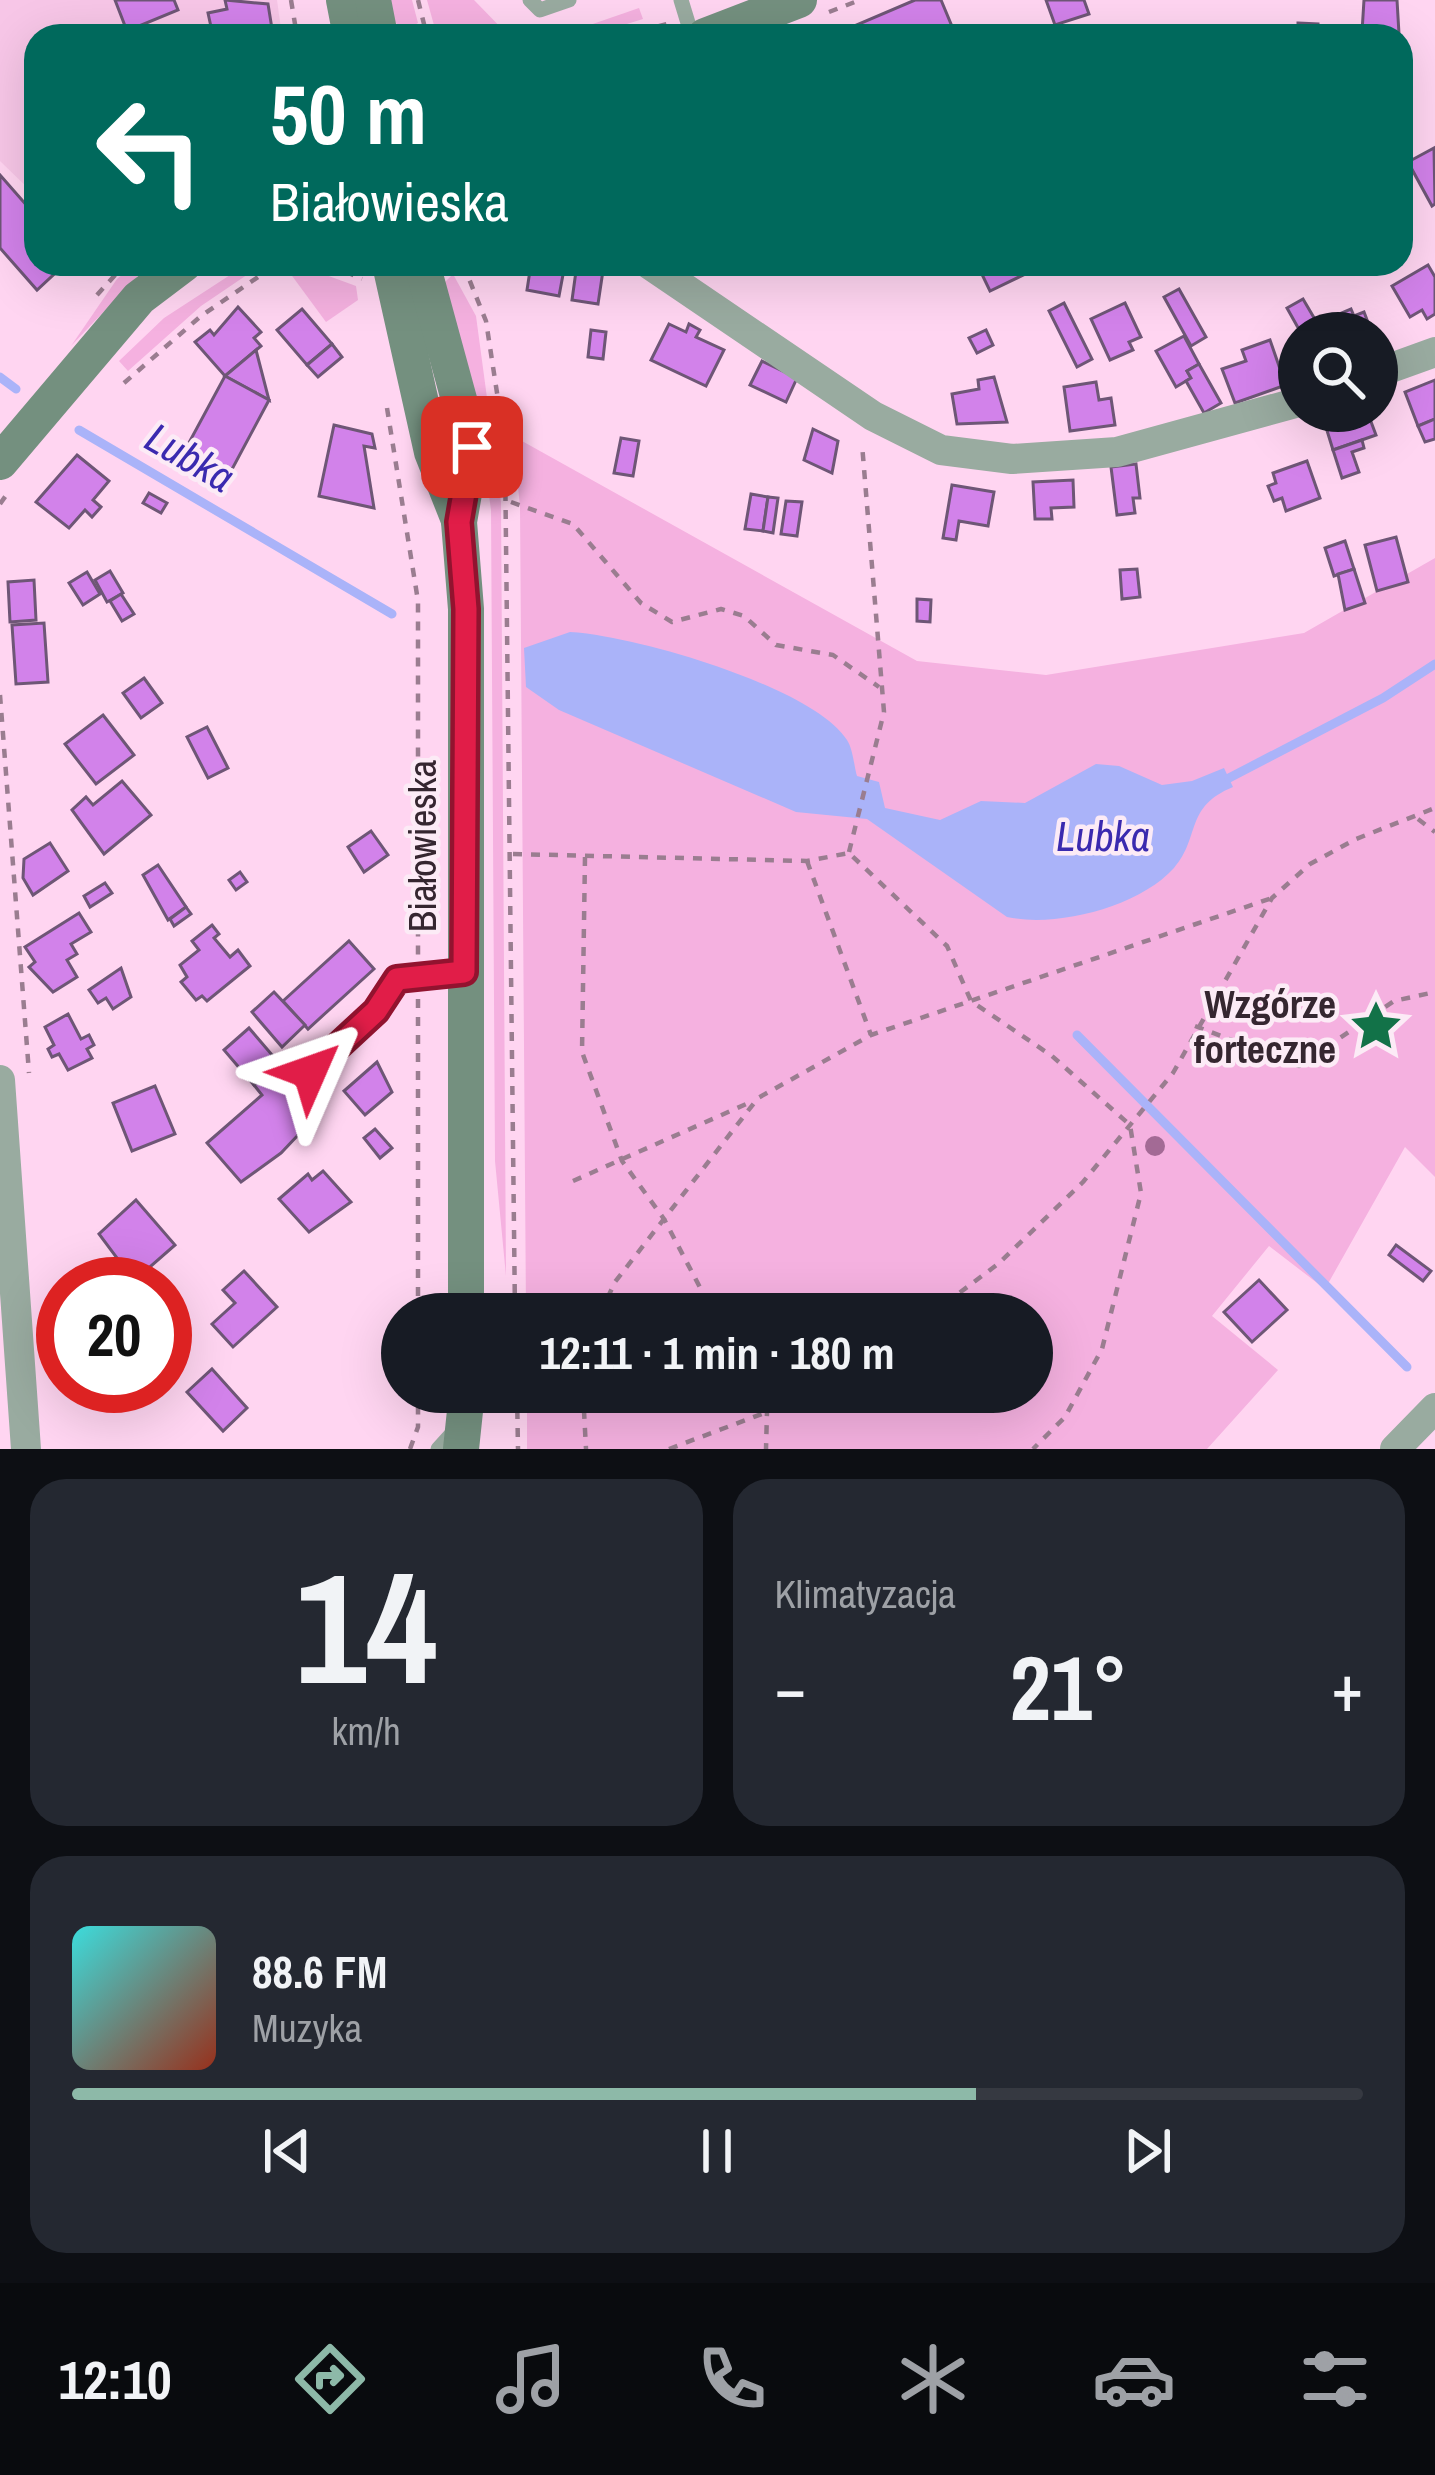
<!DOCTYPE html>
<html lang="pl">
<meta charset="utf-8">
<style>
:root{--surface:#171b24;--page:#242831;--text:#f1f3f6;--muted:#9ea1a6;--line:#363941;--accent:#8db9a8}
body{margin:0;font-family:"Archivo Narrow",sans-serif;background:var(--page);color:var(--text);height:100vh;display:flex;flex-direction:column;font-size:45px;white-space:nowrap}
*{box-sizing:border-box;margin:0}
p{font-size:39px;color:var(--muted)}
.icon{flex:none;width:66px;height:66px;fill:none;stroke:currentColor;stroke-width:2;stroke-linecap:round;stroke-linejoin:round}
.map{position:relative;height:1449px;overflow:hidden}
.sheet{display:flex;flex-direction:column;gap:30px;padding:30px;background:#0d0f14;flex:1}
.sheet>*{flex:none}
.guide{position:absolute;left:24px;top:24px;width:1389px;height:252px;border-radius:36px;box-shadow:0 12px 48px #0002;background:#00695c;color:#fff;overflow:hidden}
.buttons{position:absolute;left:1278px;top:312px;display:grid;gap:24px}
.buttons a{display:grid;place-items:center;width:120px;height:120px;border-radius:50%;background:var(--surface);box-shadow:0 12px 48px #0002;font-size:60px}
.speed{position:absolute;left:36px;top:1257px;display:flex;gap:24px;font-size:60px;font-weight:700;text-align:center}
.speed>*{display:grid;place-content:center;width:156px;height:156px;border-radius:50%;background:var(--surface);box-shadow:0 12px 48px #0002;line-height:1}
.speed .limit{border:18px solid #d22;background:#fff;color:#111}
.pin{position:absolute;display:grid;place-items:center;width:102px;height:102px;color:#fff;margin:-51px;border-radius:24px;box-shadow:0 6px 18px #0006}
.me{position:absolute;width:132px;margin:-66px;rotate:47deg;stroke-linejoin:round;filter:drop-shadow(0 0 9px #0008)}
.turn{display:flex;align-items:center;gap:42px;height:252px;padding:0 48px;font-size:54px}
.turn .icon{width:156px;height:156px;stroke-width:2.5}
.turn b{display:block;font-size:84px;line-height:102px}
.big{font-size:90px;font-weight:800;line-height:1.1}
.sheet .card{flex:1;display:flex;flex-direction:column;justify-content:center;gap:18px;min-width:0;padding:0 42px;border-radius:36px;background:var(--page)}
.sheet .dial{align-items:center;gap:0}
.dial b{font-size:156px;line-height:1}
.song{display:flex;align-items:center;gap:36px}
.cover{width:144px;height:144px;border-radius:18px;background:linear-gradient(135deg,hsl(180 70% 55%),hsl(10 70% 35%))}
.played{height:12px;border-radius:6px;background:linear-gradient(90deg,var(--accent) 70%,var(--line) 70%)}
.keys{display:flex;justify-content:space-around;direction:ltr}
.heat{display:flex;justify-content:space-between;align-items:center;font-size:66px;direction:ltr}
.sheet .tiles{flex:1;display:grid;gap:30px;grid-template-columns:1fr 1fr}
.card:last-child{grid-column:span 2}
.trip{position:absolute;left:381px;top:1293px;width:672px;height:120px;border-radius:60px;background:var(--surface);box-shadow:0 12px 48px #0002;font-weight:800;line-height:120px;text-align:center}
.tabs{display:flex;height:192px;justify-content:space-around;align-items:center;background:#090b0e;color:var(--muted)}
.tabs .icon{width:84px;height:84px}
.tabs .on{color:var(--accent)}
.tabs b{font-size:54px;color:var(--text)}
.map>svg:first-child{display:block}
.built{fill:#f7c6e7}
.green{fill:#f5b1e0}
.water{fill:#aab3f9}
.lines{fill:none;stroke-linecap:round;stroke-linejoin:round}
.stream{stroke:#aab3f9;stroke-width:9}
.building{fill:#d282ea;stroke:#6e5676;stroke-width:3}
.path{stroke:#9a7d90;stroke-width:4.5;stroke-dasharray:9 9;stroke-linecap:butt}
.service{stroke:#99aba0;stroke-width:15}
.minor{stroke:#99aba0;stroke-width:30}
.secondary{stroke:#74907f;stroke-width:36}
.tree{fill:#a36a95}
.route-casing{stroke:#92132f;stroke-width:30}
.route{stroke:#e11d48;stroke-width:21}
.labels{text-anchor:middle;stroke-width:9;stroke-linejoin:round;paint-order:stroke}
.street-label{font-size:39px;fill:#352630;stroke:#fcebf6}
.poi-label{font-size:39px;font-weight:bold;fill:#352630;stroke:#fcebf6;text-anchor:end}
.water-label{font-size:42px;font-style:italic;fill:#3a2aaf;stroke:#fcebf6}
</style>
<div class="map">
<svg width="1435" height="1449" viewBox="0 0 1435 1449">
<rect width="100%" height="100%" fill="#ffd5f1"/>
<path class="built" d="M0,0H277L282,36H36V196L0,161Z"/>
<g class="green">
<path d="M388,0H412L418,23L409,28L392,22Z"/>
<path d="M427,0H474L509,36H437Z"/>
<path d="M639,8L643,19L588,36H558Z"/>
<path d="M135,264H149L71,346L117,279Z"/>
<path d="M247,264H263L201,306L128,371L119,361L164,318Z"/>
<path d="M296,264L356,286L358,300L326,322L287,269Z"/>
<path d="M453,274L476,316L501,502L506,1276L495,1161L491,510L481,438L441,286Z"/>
<path d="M513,436L917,661L1046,675L1304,633L1435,558V1177L1405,1147L1325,1289L1269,1246L1212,1316L1278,1370L1207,1449H527V1392H1032V1314H526L520,507Z"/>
</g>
<path class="water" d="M570,632C632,635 812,686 847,740C853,749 854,766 857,776L879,782L885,808L940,820L981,801L1025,803L1096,764L1119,766L1162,785L1192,781L1224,768L1233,787C1184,807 1201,837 1174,868C1139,907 1056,928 1007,917L867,819L796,812L559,710L526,687L524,648Z"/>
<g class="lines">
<g class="stream">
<path d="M0,377L16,389"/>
<path d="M79,430L392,614"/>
<path d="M1229,778L1383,698L1435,664"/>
<path d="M1077,1035L1407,1367"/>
</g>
</g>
<g class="building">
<path d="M115,0H174L178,10L127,31Z"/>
<path d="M225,0L268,4L273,35L213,36L208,13L227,9Z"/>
<path d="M915,0H941L956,36H858L854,26Z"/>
<path d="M1046,0H1084L1089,14L1055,25Z"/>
<path d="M1364,0H1397L1399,34L1362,32Z"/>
<path d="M1298,23L1318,24V36H1298Z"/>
<rect x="1275" y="27" width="23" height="9"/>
<path d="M1434,148L1435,204L1432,206L1408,162Z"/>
<path d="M0,175L36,216V264H65L37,290L0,248Z"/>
<path d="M531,264H565L559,296L527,290Z"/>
<path d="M577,264H604L598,304L572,300Z"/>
<path d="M977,264H1046L990,291Z"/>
<path d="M1428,265L1435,277V314L1427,319L1422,310L1410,317L1392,286Z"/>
<path d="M1179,289L1206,337L1191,346L1164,297Z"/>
<path d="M1303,299L1320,328L1310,333H1301L1287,308Z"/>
<path d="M1064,303L1092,359L1077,367L1049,311Z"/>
<path d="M1125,303L1141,337L1129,342L1133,350L1110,360L1091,319Z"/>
<path d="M238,307L261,332L254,338L261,346L225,376L195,342L210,330L214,335Z"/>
<path d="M302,309L332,344L307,365L277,330Z"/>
<path d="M1351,309L1354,316L1364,312L1372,333H1321L1320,329L1341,321L1339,314Z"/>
<path d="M669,324L686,332L689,324L700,330L696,337L724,350L706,386L651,360Z"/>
<path d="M591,330L606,332L603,359L588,357Z"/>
<path d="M986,330L993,345L977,353L969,338Z"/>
<path d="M1184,336L1199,364L1187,371L1191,378L1176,387L1156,351Z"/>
<path d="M1270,340L1279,366L1287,363L1294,382L1235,403L1222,369L1246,361L1242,350Z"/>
<path d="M332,344L342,357L318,377L307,365Z"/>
<path d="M256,350L269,400L225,376Z"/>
<path d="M762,361L797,378L786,402L750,385Z"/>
<path d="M1199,364L1221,403L1204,413L1186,381L1191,378L1187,371Z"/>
<path d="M225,376L269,400L230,473L185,450Z"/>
<path d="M994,377L1007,422L957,424L952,394L979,389L978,380Z"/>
<path d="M1435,380V419L1418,426L1405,392Z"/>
<path d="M1096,382L1099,400L1111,398L1115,425L1070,431L1064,387Z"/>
<path d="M1367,411L1376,435L1333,450L1325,424Z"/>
<path d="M1435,419V439L1425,442L1418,426Z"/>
<path d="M334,425L372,434L375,448L364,446L374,508L319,496Z"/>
<path d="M813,429L838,441L832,473L804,460Z"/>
<path d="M621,438L639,441L633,476L614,473Z"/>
<path d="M1362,440L1364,448L1352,452L1359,472L1342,478L1333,450Z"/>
<path d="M77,455L109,481L93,500L101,507L92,517L85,510L69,528L36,502Z"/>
<path d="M1307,461L1320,498L1286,511L1282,498L1274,501L1268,486L1276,483L1273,473Z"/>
<path d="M1136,464L1140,498H1133L1135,513L1117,515L1111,467Z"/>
<path d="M1073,480L1074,507L1051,508L1052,519H1035L1033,482Z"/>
<path d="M952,485L994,492L988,526L959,521L956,540L943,538Z"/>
<path d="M149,493L167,503L161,513L143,503Z"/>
<path d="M751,494L768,497L763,531L745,529Z"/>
<path d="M768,497L778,498L773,533L763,531Z"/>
<path d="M786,501L802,502L797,536L781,534Z"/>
<path d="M1396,537L1408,582L1377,591L1365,545Z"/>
<path d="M1345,541L1354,569L1334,576L1325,548Z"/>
<path d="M1137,569L1140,597L1122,599L1120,570Z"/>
<path d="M1354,569L1365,603L1345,610L1338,574Z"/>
<path d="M110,571L123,593L107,602L95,580Z"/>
<path d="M87,572L100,594L83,605L69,583Z"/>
<path d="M34,580L36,620L10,622L8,582Z"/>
<path d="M121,594L134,614L122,621L110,601Z"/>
<path d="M917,599L931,600L930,622L917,621Z"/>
<path d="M44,623L48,682L16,684L12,625Z"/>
<path d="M144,678L162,703L141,718L123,693Z"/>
<path d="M103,715L134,755L96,784L65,744Z"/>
<path d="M207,727L228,768L208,778L187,737Z"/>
<path d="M122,781L151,815L104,854L72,810L86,797L93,805Z"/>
<path d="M371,831L388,855L364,872L348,847Z"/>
<path d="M50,843L68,871L33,895L23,878L24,859Z"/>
<path d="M158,865L186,907L168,920L143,875Z"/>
<path d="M240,872L247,882L236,890L229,880Z"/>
<path d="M105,883L112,893L90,907L84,896Z"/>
<path d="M186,907L191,914L174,926L170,919Z"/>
<path d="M79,913L91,932L71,944L77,954L67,960L77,977L53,992L29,967L35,962L25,947Z"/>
<path d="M212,925L219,934L214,938L230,957L238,950L250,966L207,1001L202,996L196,1000L181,982L187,977L180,965L199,950L192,941Z"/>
<path d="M349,941L374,969L308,1029L283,1001Z"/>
<path d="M121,968L131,997L113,1009L106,998L98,1003L89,990Z"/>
<path d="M274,992L305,1025L282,1047L252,1012Z"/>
<path d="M68,1014L81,1039L89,1035L94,1045L87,1049L92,1058L68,1070L59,1054L52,1057L48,1049L54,1045L45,1027Z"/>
<path d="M249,1028L279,1063L254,1085L224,1050Z"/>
<path d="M377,1062L392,1092L365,1115L344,1091Z"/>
<path d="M279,1063L317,1115L281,1153L241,1182L207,1143L262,1095L254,1085Z"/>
<path d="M155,1086L175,1134L132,1151L113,1103Z"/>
<path d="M375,1129L392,1148L380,1158L364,1138Z"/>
<path d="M323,1171L351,1202L309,1232L279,1199L308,1174L312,1180Z"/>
<path d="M136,1200L175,1245L135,1280L139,1284H110L126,1270L99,1234Z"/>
<path d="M1396,1245L1431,1271L1423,1281L1389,1255Z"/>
<path d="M244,1271L277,1307L233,1347L212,1324L235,1303L223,1290Z"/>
<path d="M1259,1280L1287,1310L1252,1342L1224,1312Z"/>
<path d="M167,1329L186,1349L165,1368V1331Z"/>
<path d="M212,1369L247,1408L223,1431L187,1392Z"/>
</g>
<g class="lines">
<g class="path">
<path d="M291,0L297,36"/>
<path d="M418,0L427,36"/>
<path d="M829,12L860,0"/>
<path d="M623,36L667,24"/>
<path d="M329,264L362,279"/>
<path d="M463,264L486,321L503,432"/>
<path d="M97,295L125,264"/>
<path d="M124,383L201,316L277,264"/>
<path d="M387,408L418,601V958"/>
<path d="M505,456L515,1314"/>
<path d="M511,502L573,524L641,603L672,622L721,609L744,616L776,645L833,655L879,687"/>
<path d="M0,504L7,494"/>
<path d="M0,695L29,1073"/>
<path d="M1418,819L1435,832"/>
<path d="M849,852L884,712L862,444"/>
<path d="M513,854L807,861L849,853L947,946L971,1001L1052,1056L1130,1125L1141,1193L1102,1349L1065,1417L1033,1449"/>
<path d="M585,857L582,1052L622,1161L664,1219L714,1314"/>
<path d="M807,861L871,1035"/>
<path d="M1195,1026L1299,1066L1394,1001L1435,992"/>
<path d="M573,1181L753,1101"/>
<path d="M418,1314V999"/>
<path d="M600,1314L615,1282L758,1098L871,1035L1272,898"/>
<path d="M931,1314L998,1264L1083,1182L1173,1073L1272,898L1310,864L1356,839L1435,808"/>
<path d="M517,1392L518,1449"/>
<path d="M583,1392L586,1449"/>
<path d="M756,1392L767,1412L766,1449"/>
<path d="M410,1449L418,1427V1392"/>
<path d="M669,1449L767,1412L803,1392"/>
</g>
<g class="service">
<path d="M530,0L540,10L569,0"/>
<path d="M681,0L692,36"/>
<path d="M310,1072L376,1011L396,979L464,972"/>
<path d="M438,1449L457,1428"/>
</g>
<g class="minor">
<path d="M649,264L873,416L941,450L1012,459L1117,452L1299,402"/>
<path d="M1377,373L1435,352"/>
<path d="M0,1080L26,1449"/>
<path d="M1395,1449L1435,1408"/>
</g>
<g class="secondary">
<path d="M344,0L351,36"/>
<path d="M373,0L380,36"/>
<path d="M705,36L799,0"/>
<path d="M390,264L432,452L459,520"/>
<path d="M422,264L472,447L459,522L466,609V1314"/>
<path d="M0,462L139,298L184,264"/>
<path d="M461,1449L467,1392"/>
</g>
</g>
<circle class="tree" cx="1155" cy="1146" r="10"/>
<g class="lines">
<g class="route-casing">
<path id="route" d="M310,1072L376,1011L397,979L464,972L466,609L459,522L472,447"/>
</g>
<use href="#route" class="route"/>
</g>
<defs>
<g id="sight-bare" transform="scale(4.14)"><path d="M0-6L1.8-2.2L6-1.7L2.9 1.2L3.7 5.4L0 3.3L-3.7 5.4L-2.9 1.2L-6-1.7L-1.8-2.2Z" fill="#127248" stroke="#fcebf6" stroke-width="2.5" paint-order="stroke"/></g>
</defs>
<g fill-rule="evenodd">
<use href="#sight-bare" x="1376" y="1026"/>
</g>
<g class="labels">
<g class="street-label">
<text transform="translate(422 846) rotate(-90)" y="14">Białowieska</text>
</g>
<g class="poi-label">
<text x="1336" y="1018">Wzgórze<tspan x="1336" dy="45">forteczne</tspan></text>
</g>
<g class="water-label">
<text transform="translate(190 457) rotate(30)" y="15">Lubka</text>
<text x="1103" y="851">Lubka</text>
</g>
</g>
</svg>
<div class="buttons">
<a><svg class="icon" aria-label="search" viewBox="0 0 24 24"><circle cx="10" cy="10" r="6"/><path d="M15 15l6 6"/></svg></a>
</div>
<div class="speed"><div class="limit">20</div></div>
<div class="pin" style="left:472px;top:447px;background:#d93025"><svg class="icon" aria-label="arrive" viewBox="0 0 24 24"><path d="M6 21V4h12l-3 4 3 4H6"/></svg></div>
<svg class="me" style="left:310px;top:1072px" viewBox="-20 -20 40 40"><path d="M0-17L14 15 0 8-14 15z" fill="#e11d48" stroke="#fff" stroke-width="4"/></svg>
<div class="trip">12:11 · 1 min · 180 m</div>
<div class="guide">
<div class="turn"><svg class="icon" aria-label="left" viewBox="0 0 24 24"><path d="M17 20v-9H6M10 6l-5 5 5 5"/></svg><div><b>50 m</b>Białowieska</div></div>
</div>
</div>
<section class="sheet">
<div class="tiles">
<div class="card dial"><b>14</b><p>km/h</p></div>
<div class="card"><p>Klimatyzacja</p>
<div class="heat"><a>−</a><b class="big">21°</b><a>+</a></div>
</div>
<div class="card">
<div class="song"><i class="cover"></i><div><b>88.6 FM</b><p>Muzyka</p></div></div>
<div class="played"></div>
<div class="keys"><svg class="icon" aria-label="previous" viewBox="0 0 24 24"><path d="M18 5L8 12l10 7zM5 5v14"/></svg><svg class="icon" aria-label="pause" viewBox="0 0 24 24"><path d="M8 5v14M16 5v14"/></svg><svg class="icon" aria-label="next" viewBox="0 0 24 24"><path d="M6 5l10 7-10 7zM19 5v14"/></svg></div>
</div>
</div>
</section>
<nav class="tabs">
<b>12:10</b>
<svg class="icon on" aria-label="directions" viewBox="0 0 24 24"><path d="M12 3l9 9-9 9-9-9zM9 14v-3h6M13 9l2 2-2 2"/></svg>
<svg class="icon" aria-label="music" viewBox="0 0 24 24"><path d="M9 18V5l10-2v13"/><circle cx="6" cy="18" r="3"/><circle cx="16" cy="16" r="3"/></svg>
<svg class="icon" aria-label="phone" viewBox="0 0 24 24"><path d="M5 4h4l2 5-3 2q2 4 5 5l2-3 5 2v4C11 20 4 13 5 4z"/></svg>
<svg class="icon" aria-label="climate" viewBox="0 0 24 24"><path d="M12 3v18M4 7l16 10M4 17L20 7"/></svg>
<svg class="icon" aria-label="car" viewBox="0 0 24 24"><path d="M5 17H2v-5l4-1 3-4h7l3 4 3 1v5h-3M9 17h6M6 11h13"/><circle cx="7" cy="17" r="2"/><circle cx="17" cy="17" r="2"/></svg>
<svg class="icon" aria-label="filters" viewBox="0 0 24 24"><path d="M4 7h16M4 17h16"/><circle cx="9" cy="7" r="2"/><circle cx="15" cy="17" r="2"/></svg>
</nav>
